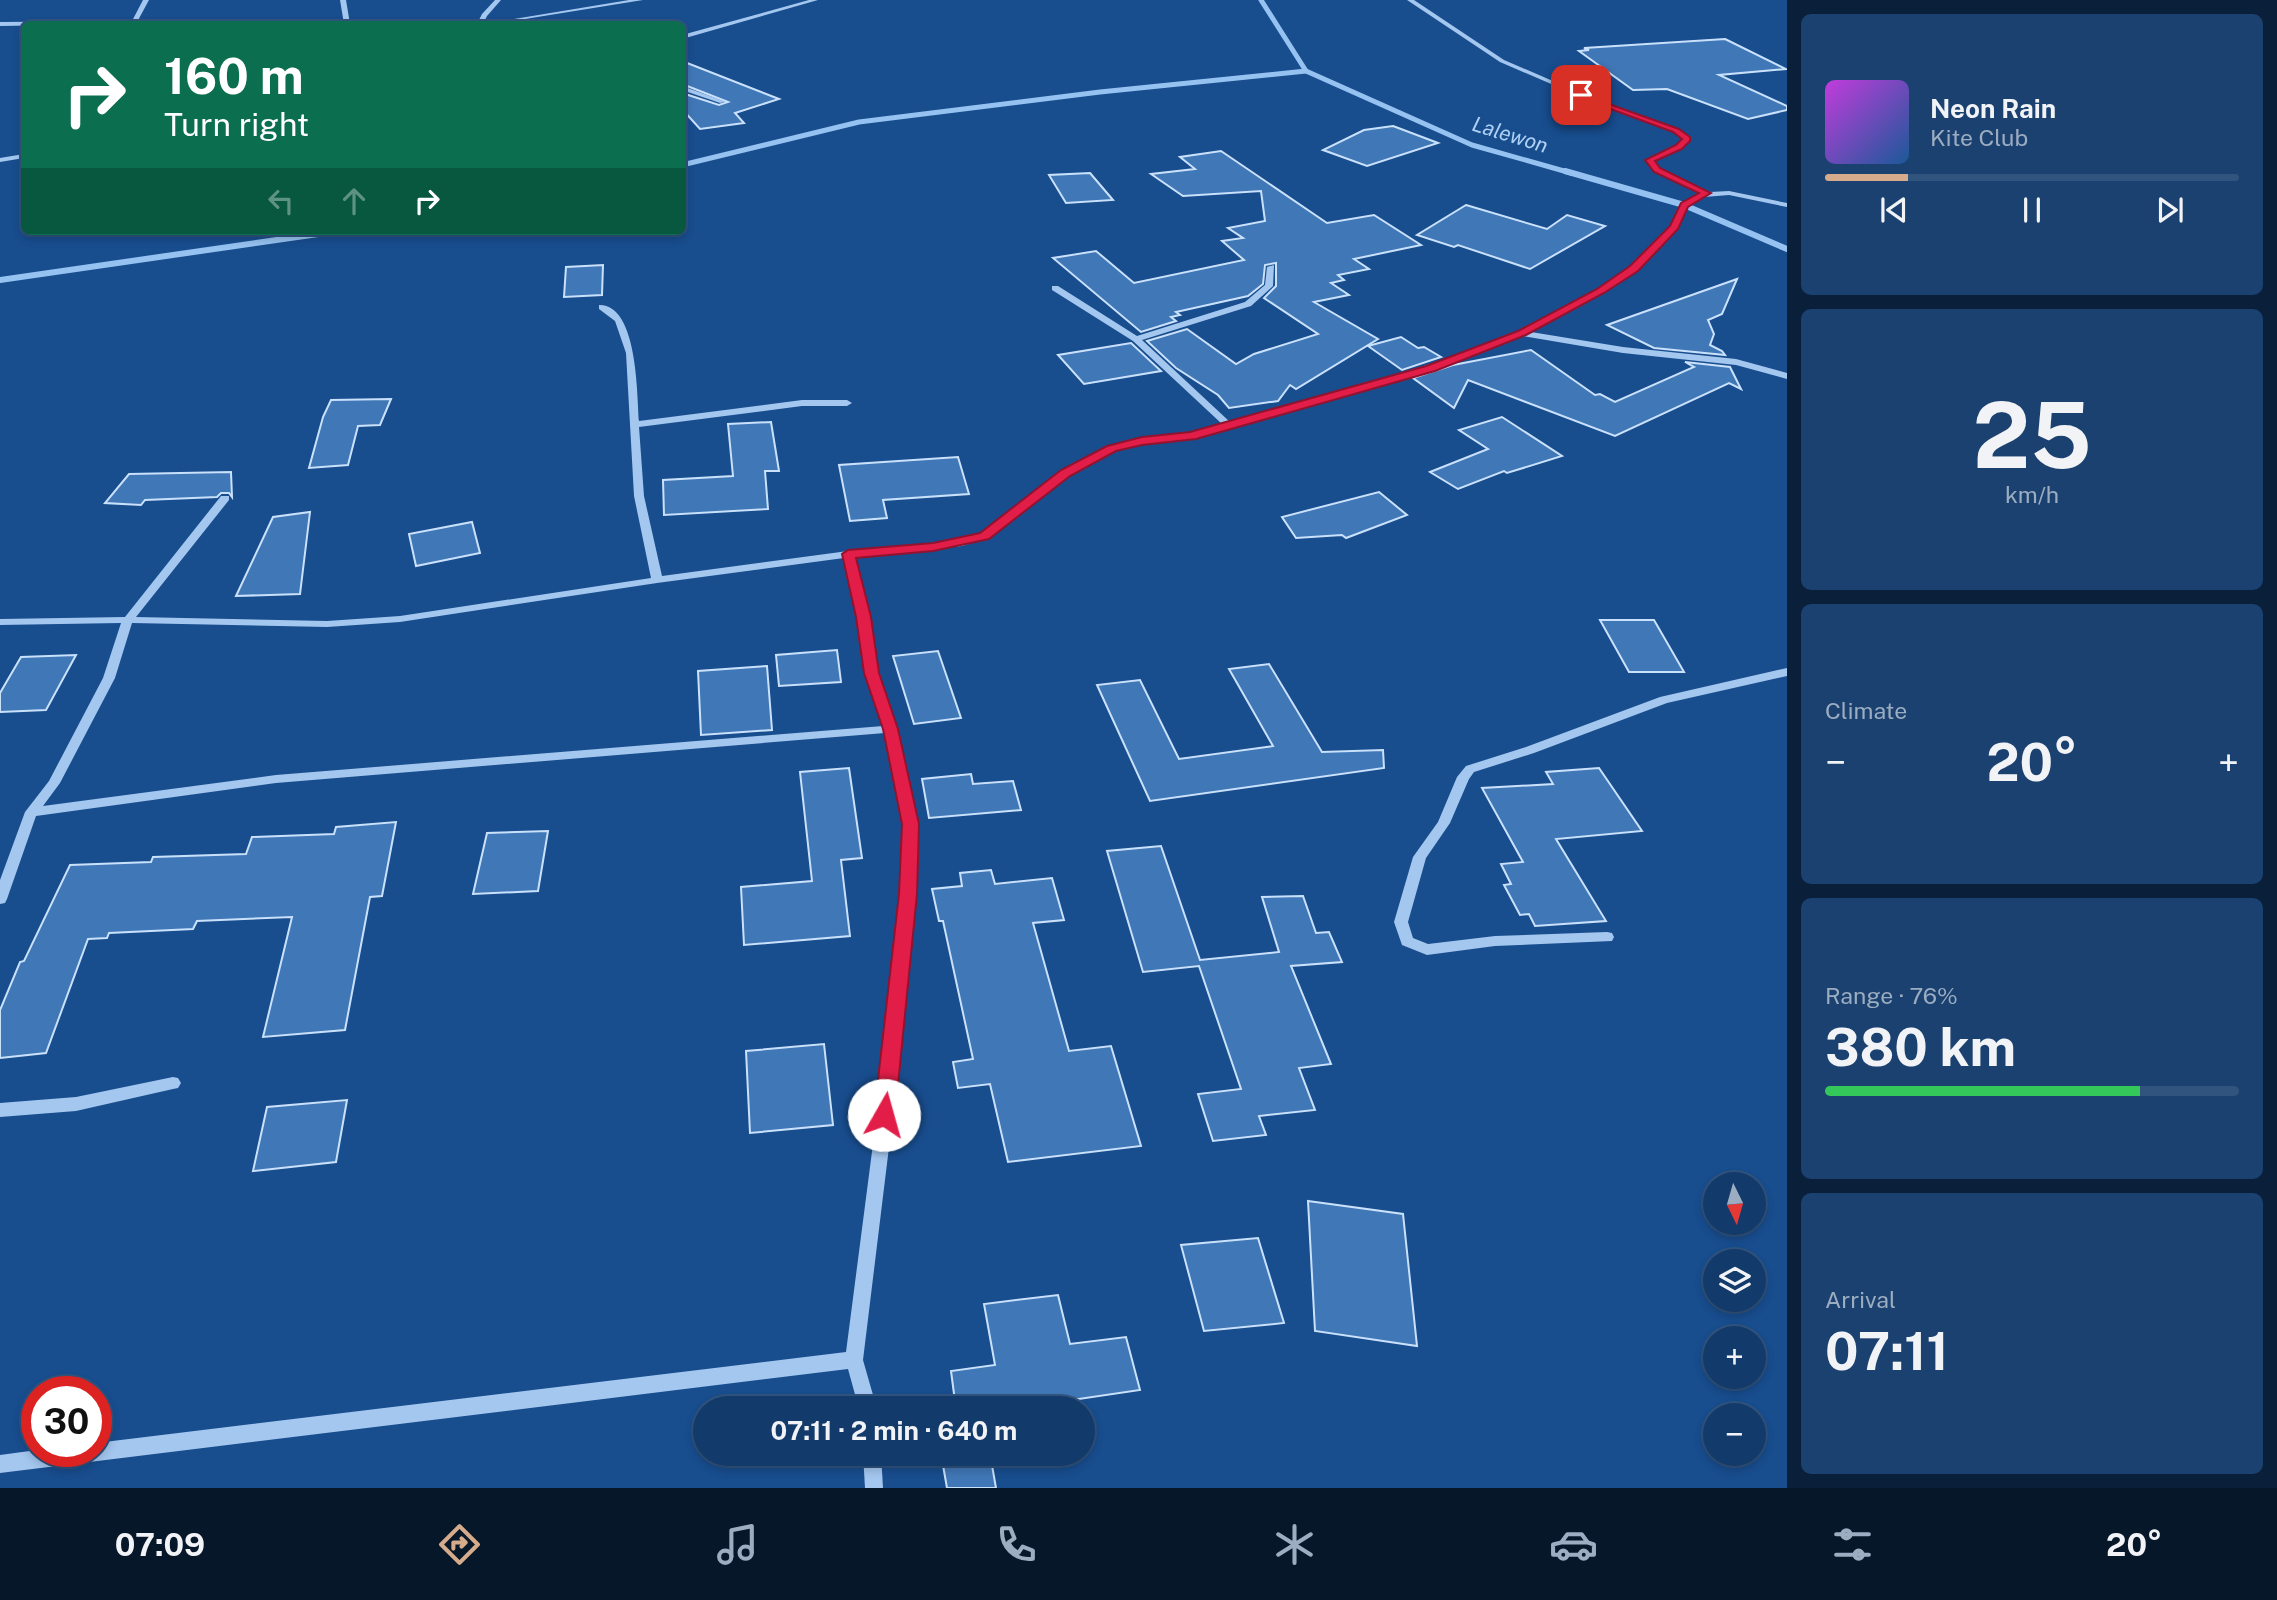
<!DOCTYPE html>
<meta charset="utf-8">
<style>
:root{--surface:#123a6a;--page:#1b4170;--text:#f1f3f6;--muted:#9cadc1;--line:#31547e;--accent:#d6ab8b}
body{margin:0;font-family:"Public Sans",sans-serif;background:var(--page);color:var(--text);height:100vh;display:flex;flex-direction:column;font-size:26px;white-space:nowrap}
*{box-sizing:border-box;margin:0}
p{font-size:23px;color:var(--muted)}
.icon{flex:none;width:38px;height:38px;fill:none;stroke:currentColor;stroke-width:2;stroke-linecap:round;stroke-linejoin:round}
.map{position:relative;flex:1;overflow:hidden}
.panel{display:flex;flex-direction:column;gap:14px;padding:14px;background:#0a203a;width:490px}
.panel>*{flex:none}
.banner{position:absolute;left:21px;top:21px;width:665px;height:214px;border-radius:10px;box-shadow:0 4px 10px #0003,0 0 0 2px var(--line);background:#0b6e4f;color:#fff;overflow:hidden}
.needle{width:46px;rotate:175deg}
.buttons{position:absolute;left:1703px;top:1172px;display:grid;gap:14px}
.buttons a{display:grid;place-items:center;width:63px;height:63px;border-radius:50%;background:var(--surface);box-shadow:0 4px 10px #0003,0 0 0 2px var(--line);font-size:35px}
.speed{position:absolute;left:21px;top:1376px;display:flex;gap:14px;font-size:35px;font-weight:700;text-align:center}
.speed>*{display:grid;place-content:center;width:91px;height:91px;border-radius:50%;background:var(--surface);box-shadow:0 4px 10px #0003,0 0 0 2px var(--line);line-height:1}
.speed .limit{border:10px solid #d22;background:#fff;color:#111}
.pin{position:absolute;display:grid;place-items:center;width:60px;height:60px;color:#fff;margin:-30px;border-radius:14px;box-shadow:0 4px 10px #0006}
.me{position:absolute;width:77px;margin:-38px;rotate:7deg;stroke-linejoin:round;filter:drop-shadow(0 0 5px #0008)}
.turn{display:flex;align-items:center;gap:24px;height:147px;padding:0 28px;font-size:32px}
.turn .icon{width:91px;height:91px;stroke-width:2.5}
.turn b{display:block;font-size:49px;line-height:60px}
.lanes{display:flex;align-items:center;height:66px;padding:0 28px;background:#0003;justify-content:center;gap:35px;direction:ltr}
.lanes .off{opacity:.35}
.big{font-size:52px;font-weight:700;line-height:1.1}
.panel .widget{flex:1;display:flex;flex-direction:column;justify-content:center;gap:10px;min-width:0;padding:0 24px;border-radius:10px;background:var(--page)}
.panel .dial{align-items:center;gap:0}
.dial b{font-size:91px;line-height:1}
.song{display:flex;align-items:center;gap:21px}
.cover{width:84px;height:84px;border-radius:10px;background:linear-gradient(135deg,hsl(290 70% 55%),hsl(210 70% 35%))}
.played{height:7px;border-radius:4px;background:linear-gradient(90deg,var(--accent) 20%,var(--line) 20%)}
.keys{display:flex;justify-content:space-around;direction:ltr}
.heat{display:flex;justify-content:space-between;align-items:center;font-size:38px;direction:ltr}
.charge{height:10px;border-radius:5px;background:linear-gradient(90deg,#34c759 76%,var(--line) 0)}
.trip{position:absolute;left:693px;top:1396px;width:402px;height:70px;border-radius:35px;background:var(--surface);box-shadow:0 4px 10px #0003,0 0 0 2px var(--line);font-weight:700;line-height:70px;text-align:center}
.tabs{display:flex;height:112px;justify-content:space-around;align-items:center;background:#07172a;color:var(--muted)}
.tabs .icon{width:49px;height:49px}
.tabs .current{color:var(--accent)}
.tabs b{font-size:32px;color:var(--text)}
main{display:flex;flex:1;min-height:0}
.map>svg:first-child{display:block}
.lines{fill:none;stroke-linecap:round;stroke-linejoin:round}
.stream-far1{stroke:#96c2f1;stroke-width:5}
.stream{stroke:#96c2f1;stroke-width:6}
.building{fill:#4077b6;stroke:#cae1fb;stroke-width:2}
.minor{fill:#a4c7ef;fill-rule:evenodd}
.route{fill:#e11d48;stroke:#92132f;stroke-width:2}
.labels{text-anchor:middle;stroke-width:7;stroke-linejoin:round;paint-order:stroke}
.far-water-label{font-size:21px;font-style:italic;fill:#afd1f6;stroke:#184d8e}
</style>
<main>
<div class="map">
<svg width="1787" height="1488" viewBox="0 0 1787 1488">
<rect width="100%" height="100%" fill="#184d8e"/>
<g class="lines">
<g class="stream-far1">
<path d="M1261,0L1306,71L1472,145L1571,173"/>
<path d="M682,165L859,122L1100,92L1306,71"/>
</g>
<g class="stream">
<path d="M1565,171L1684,205L1787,249"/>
<path d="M0,280L339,231"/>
</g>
</g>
<g class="building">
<path d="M1725,39L1786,69L1719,75L1787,106V110L1748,119L1667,89L1633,90L1579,51L1589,50L1584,48Z"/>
<path d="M682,61L779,99L735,113L744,123L700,129L682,109V93L719,105L728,102L682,84Z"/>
<path d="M1393,126L1438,143L1367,166L1323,150L1364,130Z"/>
<path d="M1221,151L1327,223L1374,215L1421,245L1354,259L1369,269L1338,275L1344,280L1331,283L1349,295L1314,302L1378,339L1296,389L1290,385L1278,401L1229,408L1218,395L1176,368L1147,341L1187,329L1236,364L1254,354L1318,334L1264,298L1276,286V263L1265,265L1263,284L1248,296L1176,312L1180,315L1171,317L1176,321L1141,332L1053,258L1096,251L1134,283L1244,260L1222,241L1243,238L1228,228L1265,221L1261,191L1183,196L1151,174L1195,169L1180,157Z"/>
<path d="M1090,173L1113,200L1066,203L1049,175Z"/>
<path d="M1466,205L1547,229L1567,215L1605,226L1530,269L1458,245L1454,247L1417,235Z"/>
<path d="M603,265L602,295L564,297L566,267Z"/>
<path d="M1737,279L1722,314L1708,320L1714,334L1710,345L1722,351L1725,355L1654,348L1607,325Z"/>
<path d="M1401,337L1418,348L1424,347L1441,357L1402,370L1368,346Z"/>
<path d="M1131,343L1161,371L1084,384L1058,355Z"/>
<path d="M1531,350L1595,395L1600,394L1615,402L1694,367L1685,362L1730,367L1741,389L1729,383L1615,436L1468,380L1454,408L1413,378L1453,365Z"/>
<path d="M391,399L380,425L358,426L348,465L309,468L323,417L331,400Z"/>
<path d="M1502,417L1562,456L1507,473L1504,471L1458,489L1430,472L1488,449L1459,430Z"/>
<path d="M771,422L779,471H765L768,509L664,515L663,480L733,476L728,424Z"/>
<path d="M958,457L969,494L883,500L887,518L850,521L839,465Z"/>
<path d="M231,472L232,497L229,493H221L217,497L145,500L141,505L105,503L129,474Z"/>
<path d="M1379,492L1407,515L1346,538L1342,535L1296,538L1282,517Z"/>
<path d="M310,512L300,594L236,596L273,517Z"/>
<path d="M472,522L480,553L416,566L409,534Z"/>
<path d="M1600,620H1654L1684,672H1629Z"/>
<path d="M837,650L841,682L779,686L776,655Z"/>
<path d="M938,651L961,718L914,724L893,656Z"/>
<path d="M76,655L46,710L0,712V693L21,657Z"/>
<path d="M1269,664L1322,752L1383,750L1384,768L1150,801L1097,685L1140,680L1179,759L1273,746L1229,669Z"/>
<path d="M767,666L772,730L701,735L698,671Z"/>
<path d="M849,768L862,858L841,860L850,936L744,945L741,887L812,881L800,772Z"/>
<path d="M1599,768L1642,831L1556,839L1606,921L1535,926L1529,914L1520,915L1504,885L1511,884L1501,864L1523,862L1482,788L1553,784L1546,772Z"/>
<path d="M971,774L973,784L1013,781L1021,810L929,818L922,779Z"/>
<path d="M396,822L382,896L370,897L345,1030L263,1037L292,917L197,921L193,929L109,933L107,938L88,939L46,1053L0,1058V1010L20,962L24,961L70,865L151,862L153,857L246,854L252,837L334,834L336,827Z"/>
<path d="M548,831L538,891L473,894L487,833Z"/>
<path d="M1161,846L1200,960L1279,952L1262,897L1303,896L1316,933L1329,932L1342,962L1291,966L1331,1064L1299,1068L1315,1110L1259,1116L1266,1135L1213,1141L1198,1094L1241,1089L1199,966L1143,972L1107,851Z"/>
<path d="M991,870L995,884L1052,878L1064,920L1033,923L1069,1051L1111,1046L1141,1146L1008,1162L990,1084L958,1088L953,1062L973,1059L943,921H939L932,889L962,886L960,873Z"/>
<path d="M824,1044L833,1125L750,1133L746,1051Z"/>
<path d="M347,1100L336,1162L253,1171L267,1107Z"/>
<path d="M1308,1201L1403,1214L1417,1346L1315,1331Z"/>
<path d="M1258,1238L1284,1323L1204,1331L1181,1245Z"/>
<path d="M1058,1295L1070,1344L1126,1337L1140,1390L1011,1409H956L951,1371L995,1365L984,1304Z"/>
<path d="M941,1454H990L996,1488H947Z"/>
</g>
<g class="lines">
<g class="minor">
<path d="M143,0H149L136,24L0,26V22L132,21Z"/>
<path d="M340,0H346L350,24H344Z"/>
<path d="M495,0H501L487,16L483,24H477L482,14Z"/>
<path d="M629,0H643L494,24H483Z"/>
<path d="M809,0H818L682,39V35Z"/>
<path d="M1407,0H1414L1504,60L1583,94L1678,129L1690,139L1681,148L1654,161L1660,168L1710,192L1729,191L1787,203V207L1729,195L1704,197L1687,206L1677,229L1637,271L1604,293L1531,332L1623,347L1736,359L1787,373V379L1736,365L1623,353L1523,336L1433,370L1194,438L1141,444L1115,450L1068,475L988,538L962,546L854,557L870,617L877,673L896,729L916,824L915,894L896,1090L863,1360L877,1409H859L848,1369L0,1473V1455L37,1450L96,1451V1443L846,1352L880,1090L901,894L904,824L885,733L276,783L36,816L7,899L5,903L0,904V880L25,812L49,781L103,678L121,623L0,625V619L125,617L221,496H229V500L136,617L327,621L400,616L651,578L634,496L626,353L615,321L599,309V305C638,304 637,395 639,421L802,400H847L852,403L847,406H802L639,427L644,496L662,576L848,551L961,540L980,534L1062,471L1109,446L1141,438L1190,433L1222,424L1133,341L1052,290V286H1058L1137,336L1245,302L1265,285L1267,267L1274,265L1273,286L1251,306L1142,340L1230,422C1356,386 1486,357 1599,289C1622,275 1655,249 1670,226C1684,207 1675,205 1701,193L1654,172L1646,160L1677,146L1683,139L1674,131L1579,96L1500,62ZM844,558L858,617L865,673L883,726L276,775L43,806L60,783L115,678L132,623L327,627L400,622L657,583Z"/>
<path d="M682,86L724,101L725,102L720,103L682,90Z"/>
<path d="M24,154V158L0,162V158Z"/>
<path d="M1787,668V676L1667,703L1534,753L1474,772L1469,779L1450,823L1426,858L1408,922L1413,938L1428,944L1495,936L1607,932L1612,933L1614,937L1612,941L1495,946L1427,955L1402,945L1394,922L1413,857L1438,822L1457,777L1466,766L1526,747L1660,697Z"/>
<path d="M173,1077L178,1078L181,1083L178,1088L173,1089L76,1111L0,1117V1103L76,1097Z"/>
<path d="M863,1454H881L883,1488H865Z"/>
</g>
</g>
<path class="route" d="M1578,93L1679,129L1690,137V141L1682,149L1655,161L1660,168L1711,193L1688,207L1678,229L1638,271L1604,293L1526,335L1435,371L1196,439L1142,445L1116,451L1070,476L989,539L933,551L856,558L871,617L879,673L898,729L919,824L917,894L895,1115L892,1121L884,1124L877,1121L874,1115L899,894L902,824L883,729L864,673L856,617L842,554L848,550L933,543L980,533L1061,470L1107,446L1142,437L1190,432L1426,366L1518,331L1597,289L1630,266L1670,226L1681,203L1699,193L1654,172L1645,160L1676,145L1682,139L1673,132L1578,97Z"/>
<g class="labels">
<g class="far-water-label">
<text transform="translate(1510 135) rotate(17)" y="7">Lalewon</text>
</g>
</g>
</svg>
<div class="buttons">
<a><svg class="needle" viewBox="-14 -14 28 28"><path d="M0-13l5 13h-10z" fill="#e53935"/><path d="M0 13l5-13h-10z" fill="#9cadc1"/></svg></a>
<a><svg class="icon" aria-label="layers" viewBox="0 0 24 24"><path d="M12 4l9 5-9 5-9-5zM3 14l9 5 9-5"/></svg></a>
<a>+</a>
<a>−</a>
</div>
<div class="speed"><div class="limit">30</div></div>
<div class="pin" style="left:1581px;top:95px;background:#d93025"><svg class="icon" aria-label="arrive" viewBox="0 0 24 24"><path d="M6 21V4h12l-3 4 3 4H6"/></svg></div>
<svg class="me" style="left:884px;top:1115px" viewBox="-20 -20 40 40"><circle r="19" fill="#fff"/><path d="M0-13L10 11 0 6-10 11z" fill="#e11d48"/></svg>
<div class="trip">07:11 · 2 min · 640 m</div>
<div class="banner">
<div class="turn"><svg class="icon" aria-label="right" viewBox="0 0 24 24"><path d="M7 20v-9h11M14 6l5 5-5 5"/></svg><div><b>160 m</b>Turn right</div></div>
<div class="lanes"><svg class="icon off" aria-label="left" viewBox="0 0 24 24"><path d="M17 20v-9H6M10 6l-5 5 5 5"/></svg><svg class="icon off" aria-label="ahead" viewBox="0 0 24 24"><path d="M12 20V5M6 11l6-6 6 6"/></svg><svg class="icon" aria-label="right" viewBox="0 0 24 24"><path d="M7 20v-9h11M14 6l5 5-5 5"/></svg></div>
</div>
</div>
<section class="panel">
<div class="widget">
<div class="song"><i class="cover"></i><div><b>Neon Rain</b><p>Kite Club</p></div></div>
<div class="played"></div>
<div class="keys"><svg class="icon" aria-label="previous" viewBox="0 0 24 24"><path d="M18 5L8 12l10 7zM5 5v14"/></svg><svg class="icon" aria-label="pause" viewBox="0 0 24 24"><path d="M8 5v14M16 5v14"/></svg><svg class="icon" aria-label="next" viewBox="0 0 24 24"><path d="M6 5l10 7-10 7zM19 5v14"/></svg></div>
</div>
<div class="widget dial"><b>25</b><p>km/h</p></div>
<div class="widget"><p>Climate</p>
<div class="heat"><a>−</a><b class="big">20°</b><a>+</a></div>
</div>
<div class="widget"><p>Range · 76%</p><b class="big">380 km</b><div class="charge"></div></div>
<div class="widget"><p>Arrival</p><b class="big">07:11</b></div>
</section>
</main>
<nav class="tabs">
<b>07:09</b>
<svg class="icon current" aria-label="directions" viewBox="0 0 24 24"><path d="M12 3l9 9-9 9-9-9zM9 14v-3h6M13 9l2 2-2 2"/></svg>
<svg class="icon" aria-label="music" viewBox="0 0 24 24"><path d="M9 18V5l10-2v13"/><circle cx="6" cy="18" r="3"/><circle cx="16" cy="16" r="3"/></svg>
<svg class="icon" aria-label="phone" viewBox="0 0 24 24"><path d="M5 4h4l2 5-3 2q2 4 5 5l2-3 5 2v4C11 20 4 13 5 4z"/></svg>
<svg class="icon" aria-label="climate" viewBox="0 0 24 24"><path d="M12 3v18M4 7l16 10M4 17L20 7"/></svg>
<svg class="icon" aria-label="car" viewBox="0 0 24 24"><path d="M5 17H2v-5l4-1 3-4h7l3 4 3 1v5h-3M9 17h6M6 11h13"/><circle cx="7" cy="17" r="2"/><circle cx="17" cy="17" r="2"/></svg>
<svg class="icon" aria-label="filters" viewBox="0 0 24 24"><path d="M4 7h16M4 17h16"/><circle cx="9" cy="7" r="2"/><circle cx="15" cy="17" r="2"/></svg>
<b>20°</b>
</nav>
